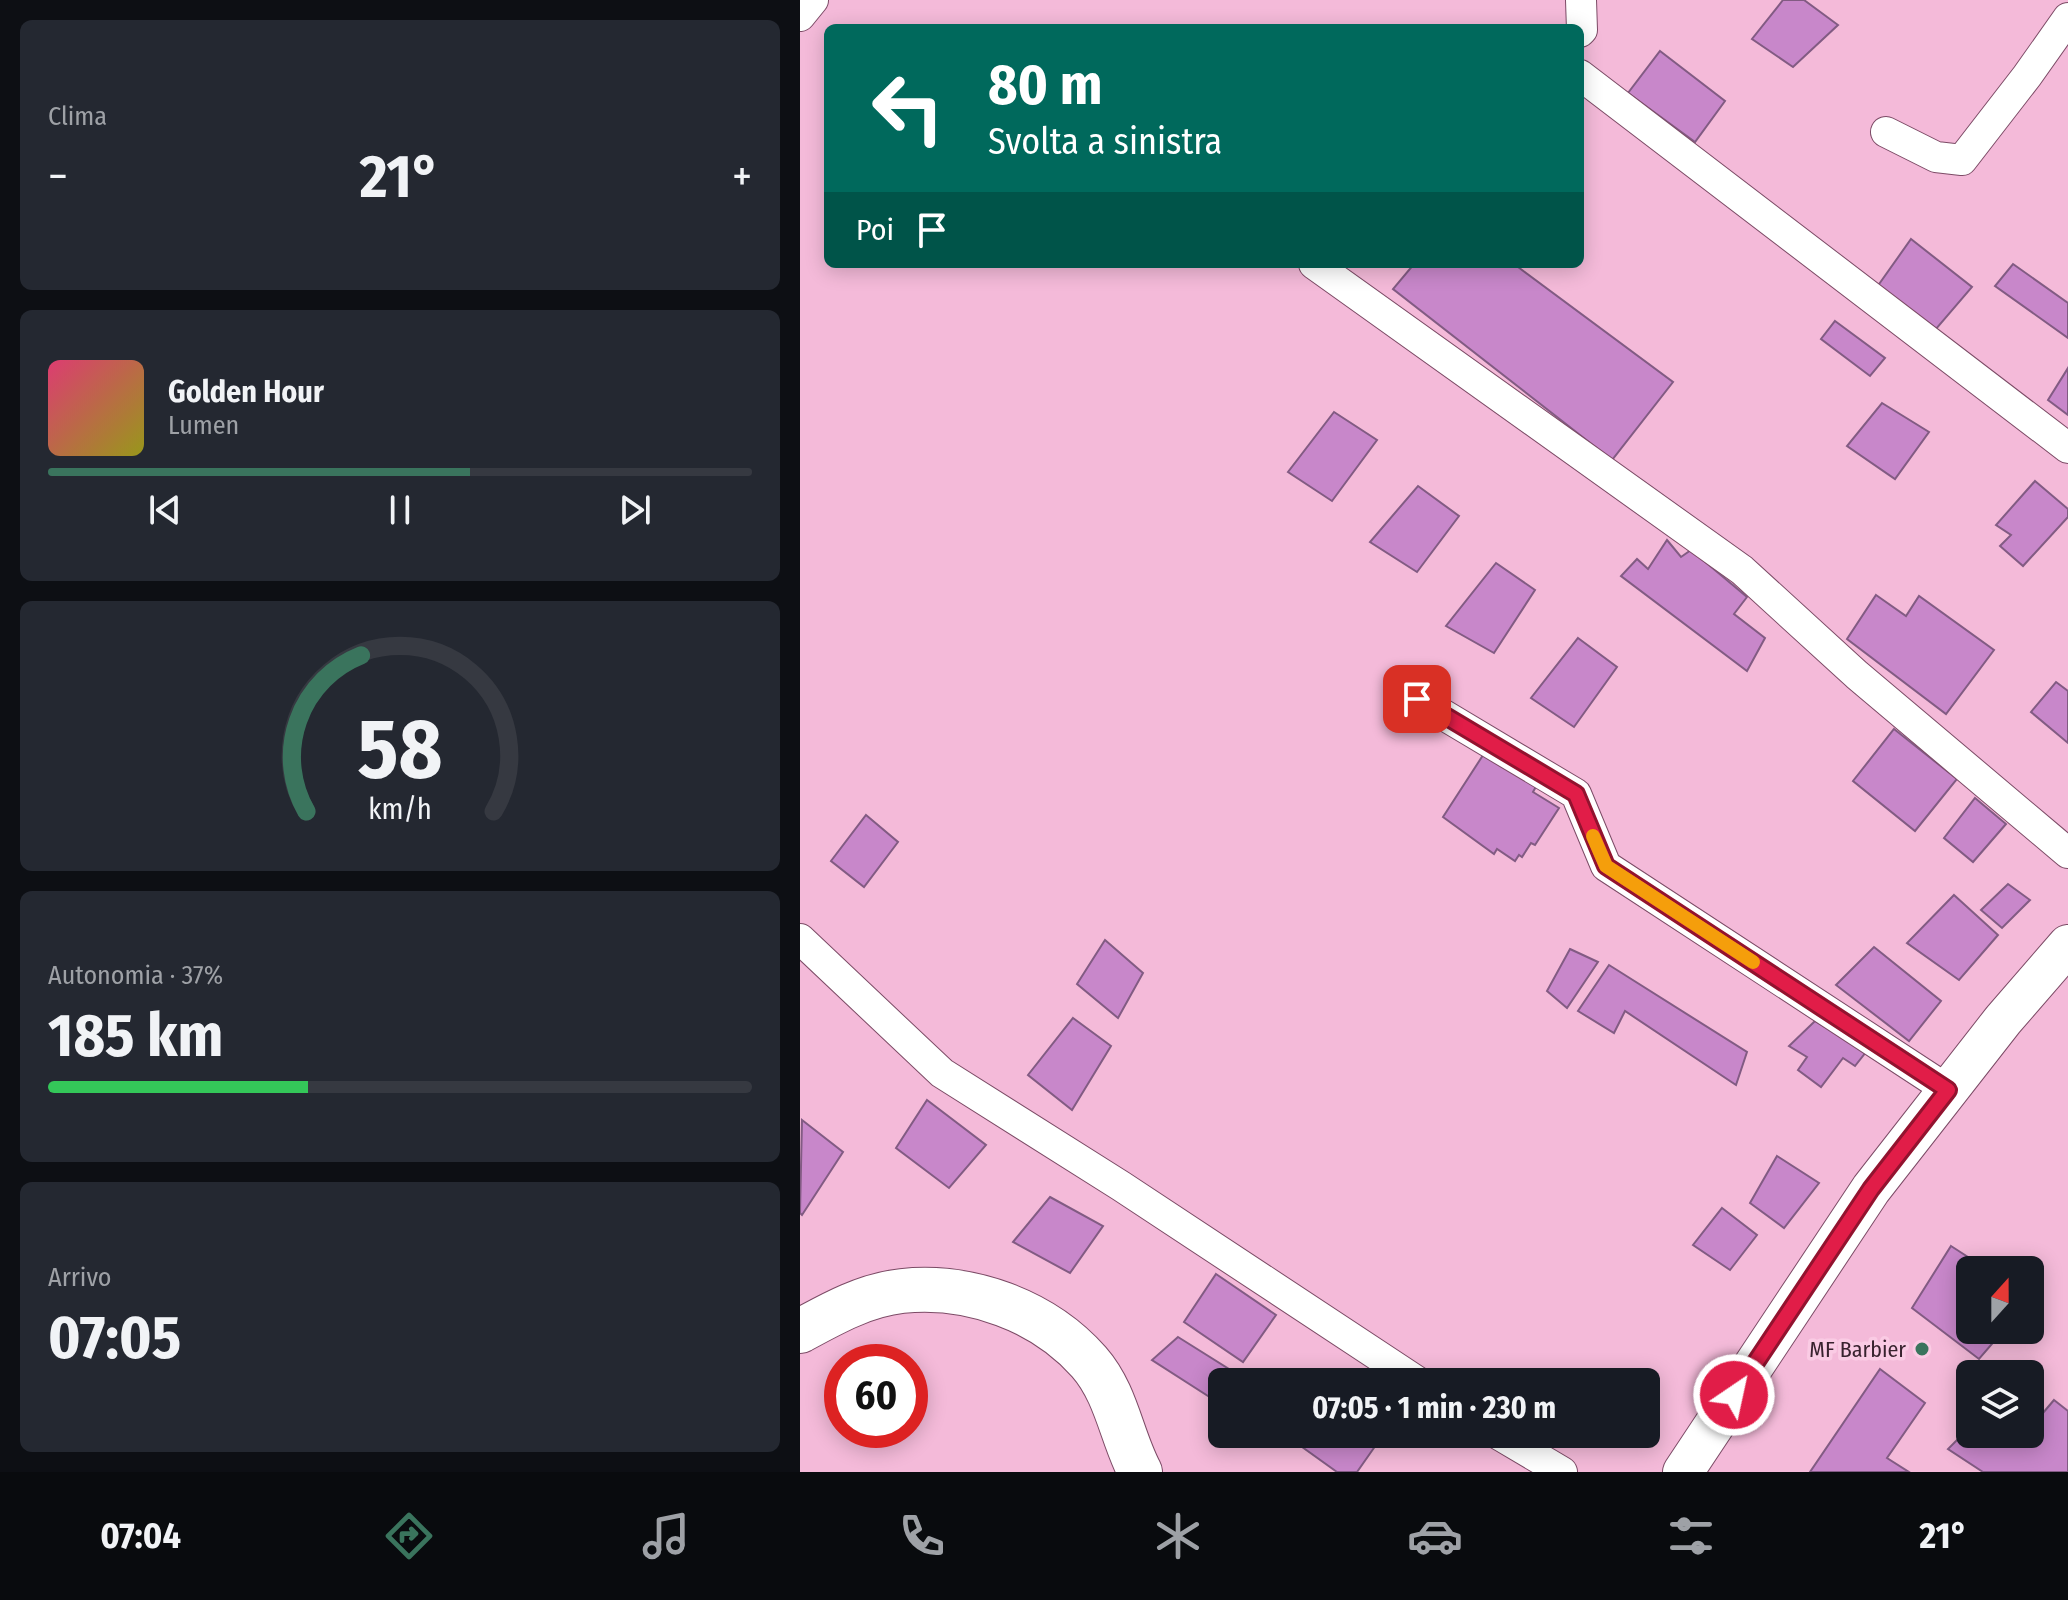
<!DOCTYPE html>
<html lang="it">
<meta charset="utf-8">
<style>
:root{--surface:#171b24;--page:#242831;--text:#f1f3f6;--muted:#9ea1a6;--line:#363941;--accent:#3a745d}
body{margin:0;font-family:"Fira Sans Condensed",sans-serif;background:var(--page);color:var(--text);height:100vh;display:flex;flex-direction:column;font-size:30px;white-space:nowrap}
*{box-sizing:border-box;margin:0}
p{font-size:26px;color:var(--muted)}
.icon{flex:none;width:44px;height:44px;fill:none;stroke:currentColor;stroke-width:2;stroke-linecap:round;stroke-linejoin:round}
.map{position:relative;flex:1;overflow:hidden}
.drawer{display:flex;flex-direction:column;gap:20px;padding:20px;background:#0d0f14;width:800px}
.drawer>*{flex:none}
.guide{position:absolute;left:24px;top:24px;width:760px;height:244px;border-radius:12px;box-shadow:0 4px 20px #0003;background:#00695c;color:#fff;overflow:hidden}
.needle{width:52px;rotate:21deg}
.controls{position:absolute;left:1156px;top:1256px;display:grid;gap:16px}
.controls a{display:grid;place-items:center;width:88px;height:88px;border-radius:12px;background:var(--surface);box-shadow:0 4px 20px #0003;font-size:40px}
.speed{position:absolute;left:24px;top:1344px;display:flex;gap:16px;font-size:40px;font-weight:700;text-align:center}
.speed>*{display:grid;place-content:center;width:104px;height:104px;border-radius:50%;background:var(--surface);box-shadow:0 4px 20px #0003;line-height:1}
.speed .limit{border:12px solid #d22;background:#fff;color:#111}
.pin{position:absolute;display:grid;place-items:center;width:68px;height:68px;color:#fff;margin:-34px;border-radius:16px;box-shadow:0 4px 12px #0006}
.me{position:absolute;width:88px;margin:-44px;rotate:34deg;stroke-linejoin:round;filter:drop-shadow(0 0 6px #0008)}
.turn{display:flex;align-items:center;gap:28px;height:168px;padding:0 32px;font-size:36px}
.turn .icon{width:104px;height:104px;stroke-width:2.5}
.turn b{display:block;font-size:56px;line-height:68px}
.then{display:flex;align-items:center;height:76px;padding:0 32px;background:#0003;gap:16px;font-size:30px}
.big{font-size:60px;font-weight:700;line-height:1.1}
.drawer .widget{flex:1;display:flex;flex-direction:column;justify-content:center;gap:12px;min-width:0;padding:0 28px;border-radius:12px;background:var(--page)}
.drawer .dial{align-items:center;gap:0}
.dial svg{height:208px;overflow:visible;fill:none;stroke:var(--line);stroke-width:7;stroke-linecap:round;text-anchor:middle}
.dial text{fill:var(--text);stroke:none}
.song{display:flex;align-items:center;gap:24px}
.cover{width:96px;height:96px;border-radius:12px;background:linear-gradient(135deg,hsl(340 70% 55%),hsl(60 70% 35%))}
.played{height:8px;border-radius:4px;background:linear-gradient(90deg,var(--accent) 60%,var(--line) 60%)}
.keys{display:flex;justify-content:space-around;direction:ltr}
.heat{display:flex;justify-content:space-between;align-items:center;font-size:44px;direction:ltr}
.charge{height:12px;border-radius:6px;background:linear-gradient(90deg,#34c759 37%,var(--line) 0)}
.trip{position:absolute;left:408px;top:1368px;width:452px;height:80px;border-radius:12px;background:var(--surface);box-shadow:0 4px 20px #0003;font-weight:700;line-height:80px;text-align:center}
.menu{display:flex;height:128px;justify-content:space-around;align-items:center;background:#090b0e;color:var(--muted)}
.menu .icon{width:56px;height:56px}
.menu .on{color:var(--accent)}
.menu b{font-size:36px;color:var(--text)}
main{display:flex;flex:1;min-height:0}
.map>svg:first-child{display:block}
.building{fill:#c887ca;stroke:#825b83;stroke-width:2}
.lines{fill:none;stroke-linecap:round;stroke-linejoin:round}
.minor-casing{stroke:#7c4b66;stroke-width:32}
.major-casing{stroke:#7c4b66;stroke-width:42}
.highway-casing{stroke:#7c4b66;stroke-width:46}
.minor{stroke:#fff;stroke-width:30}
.major{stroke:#fff;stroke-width:40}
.highway{stroke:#fff;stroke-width:44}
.route-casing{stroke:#92132f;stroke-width:20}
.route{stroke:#e11d48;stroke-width:14}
.slow{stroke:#f59e0b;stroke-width:14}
.poi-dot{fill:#3a745d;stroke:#facbe4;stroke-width:3}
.labels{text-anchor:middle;stroke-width:7;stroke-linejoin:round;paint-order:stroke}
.poi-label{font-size:22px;fill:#38222e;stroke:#facbe4;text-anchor:end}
</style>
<main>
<section class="drawer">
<div class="widget"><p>Clima</p>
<div class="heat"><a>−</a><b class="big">21°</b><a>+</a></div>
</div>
<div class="widget">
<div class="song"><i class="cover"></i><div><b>Golden Hour</b><p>Lumen</p></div></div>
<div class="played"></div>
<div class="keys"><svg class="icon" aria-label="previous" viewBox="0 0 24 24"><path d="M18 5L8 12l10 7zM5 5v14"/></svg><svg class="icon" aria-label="pause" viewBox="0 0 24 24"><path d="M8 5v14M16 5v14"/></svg><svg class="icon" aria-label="next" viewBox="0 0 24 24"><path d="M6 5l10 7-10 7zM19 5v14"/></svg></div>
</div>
<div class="widget dial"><svg viewBox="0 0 100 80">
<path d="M14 69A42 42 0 1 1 86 69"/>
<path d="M14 69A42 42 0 0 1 35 9" stroke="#3a745d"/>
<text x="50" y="56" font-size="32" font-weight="700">58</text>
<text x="50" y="72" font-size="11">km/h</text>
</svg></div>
<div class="widget"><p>Autonomia · 37%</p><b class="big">185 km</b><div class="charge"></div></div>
<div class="widget"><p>Arrivo</p><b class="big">07:05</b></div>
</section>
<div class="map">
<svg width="1268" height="1472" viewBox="0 0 1268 1472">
<rect width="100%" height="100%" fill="#f4bad9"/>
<g class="building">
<path d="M983,0H1004L1038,25L993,67L952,39Z"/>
<path d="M860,51L925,101L895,142L828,93Z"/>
<path d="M1111,239L1172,287L1136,329L1077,287Z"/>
<path d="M614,264H714L873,382L812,460L593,289Z"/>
<path d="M1213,264L1268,303V338L1195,286Z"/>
<path d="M1035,321L1085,358L1070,376L1021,339Z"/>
<path d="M1268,368V415L1248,400Z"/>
<path d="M1082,403L1129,432L1095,479L1047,446Z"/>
<path d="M534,412L577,440L532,501L488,472Z"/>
<path d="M1235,481L1268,509V517L1223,566L1200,546L1211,535L1196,525Z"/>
<path d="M618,486L659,516L617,572L570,542Z"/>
<path d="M867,540L881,557L891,550L947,597L934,614L965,638L947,671L821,576L837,559L848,569Z"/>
<path d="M696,563L735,590L694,653L646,626Z"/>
<path d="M1076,595L1106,616L1119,596L1194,650L1146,714L1047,639Z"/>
<path d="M778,638L817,667L774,727L731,698Z"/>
<path d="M1256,682L1268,691V743L1231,712Z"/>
<path d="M1094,729L1157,779L1115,831L1053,781Z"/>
<path d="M687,749L738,783L733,792L759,808L735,845L731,843L722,857L719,855L715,861L697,849L694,854L643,817Z"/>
<path d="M1175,798L1206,824L1173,862L1144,838Z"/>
<path d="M66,815L98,842L64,887L31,861Z"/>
<path d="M1208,884L1230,900L1202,928L1181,910Z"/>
<path d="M1154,895L1198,935L1159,980L1107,943Z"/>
<path d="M305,940L343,973L318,1018L277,984Z"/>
<path d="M1074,947L1141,1001L1109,1041L1036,985Z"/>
<path d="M770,949L798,962L767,1008L747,991Z"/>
<path d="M809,965L947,1052L936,1085L825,1011L814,1033L778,1011Z"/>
<path d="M273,1018L311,1046L272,1110L228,1075Z"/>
<path d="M1015,1021L1066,1052L1055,1066L1043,1058L1021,1087L998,1070L1007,1057L989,1046Z"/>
<path d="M127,1100L186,1145L149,1188L96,1148Z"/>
<path d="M2,1120L43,1152L2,1215L0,1213Z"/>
<path d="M977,1156L1019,1183L984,1228L950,1203Z"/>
<path d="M250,1197L303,1226L270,1273L213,1242Z"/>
<path d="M922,1208L957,1235L930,1270L893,1245Z"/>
<path d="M1151,1246L1188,1270H1170V1330H1204L1179,1359L1112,1308Z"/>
<path d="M416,1274L476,1315L443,1362L384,1322Z"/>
<path d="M378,1337L448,1381L447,1382H422V1405L352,1360Z"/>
<path d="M1080,1369L1125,1403L1087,1458L1109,1472H1010Z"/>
<path d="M1254,1400L1268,1411V1472H1183L1148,1449L1170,1427V1434H1230V1414L1237,1420Z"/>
<path d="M484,1434H581L583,1435L557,1472H537Z"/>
</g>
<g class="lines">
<g class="minor-casing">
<g id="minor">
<path d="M0,16L13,0"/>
<path d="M780,32L782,30L781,0"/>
<path d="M780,75L1268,448"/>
<path d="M1086,132L1136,157L1162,160L1227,76L1268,18"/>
<path d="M514,264L942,570L1057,675L1268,853"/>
<path d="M617,699L776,794L806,866L1148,1090"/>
<path d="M0,939L142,1073L321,1186L618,1382"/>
<path d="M698,1434L762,1472"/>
</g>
</g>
<g class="major-casing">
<path id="major" d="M883,1472L1071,1189L1203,1020L1268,945"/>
</g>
<g class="highway-casing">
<path id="highway" d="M0,1331C31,1314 65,1295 102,1291C170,1284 243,1310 289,1362C317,1394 321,1436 340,1472"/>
</g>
<use href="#minor" class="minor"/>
<use href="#major" class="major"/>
<use href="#highway" class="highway"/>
</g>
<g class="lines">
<g class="route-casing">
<path id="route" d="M617,699L776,794L806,866L1148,1090L1071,1189L934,1395"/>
</g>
<use href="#route" class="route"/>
<path class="slow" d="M793,836L806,866L953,962"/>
</g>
<circle class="poi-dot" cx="1122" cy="1349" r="8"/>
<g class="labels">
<g class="poi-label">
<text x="1106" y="1357">MF Barbier</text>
</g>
</g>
</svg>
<div class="controls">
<a><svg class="needle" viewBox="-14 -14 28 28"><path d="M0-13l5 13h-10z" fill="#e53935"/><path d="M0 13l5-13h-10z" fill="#9ea1a6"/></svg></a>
<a><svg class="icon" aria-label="layers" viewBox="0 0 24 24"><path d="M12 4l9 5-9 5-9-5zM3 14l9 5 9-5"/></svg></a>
</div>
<div class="speed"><div class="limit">60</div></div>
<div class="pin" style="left:617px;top:699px;background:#d93025"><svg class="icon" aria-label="arrive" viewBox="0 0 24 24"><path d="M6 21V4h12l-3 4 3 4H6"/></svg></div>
<svg class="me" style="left:934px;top:1395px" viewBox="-20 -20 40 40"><circle r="17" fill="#e11d48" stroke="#fff" stroke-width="3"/><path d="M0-11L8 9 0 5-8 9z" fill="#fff"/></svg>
<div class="trip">07:05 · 1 min · 230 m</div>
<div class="guide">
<div class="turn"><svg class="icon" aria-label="left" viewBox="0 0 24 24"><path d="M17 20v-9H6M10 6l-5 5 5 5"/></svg><div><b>80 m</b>Svolta a sinistra</div></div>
<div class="then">Poi<svg class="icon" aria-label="arrive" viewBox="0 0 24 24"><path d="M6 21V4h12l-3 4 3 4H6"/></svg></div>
</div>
</div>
</main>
<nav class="menu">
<b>07:04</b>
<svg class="icon on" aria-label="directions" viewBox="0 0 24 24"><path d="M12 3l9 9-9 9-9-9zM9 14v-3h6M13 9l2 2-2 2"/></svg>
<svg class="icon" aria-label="music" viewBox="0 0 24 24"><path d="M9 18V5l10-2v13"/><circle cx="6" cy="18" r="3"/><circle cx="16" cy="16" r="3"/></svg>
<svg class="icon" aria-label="phone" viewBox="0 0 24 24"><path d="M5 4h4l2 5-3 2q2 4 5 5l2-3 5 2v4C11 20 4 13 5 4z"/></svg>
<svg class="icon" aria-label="climate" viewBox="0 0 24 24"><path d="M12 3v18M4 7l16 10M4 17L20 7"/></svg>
<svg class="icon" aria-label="car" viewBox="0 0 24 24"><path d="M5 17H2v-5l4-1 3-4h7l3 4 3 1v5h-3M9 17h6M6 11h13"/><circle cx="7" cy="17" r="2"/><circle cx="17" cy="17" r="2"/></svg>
<svg class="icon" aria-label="filters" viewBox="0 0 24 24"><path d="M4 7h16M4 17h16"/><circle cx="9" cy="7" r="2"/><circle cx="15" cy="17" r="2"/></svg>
<b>21°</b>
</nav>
